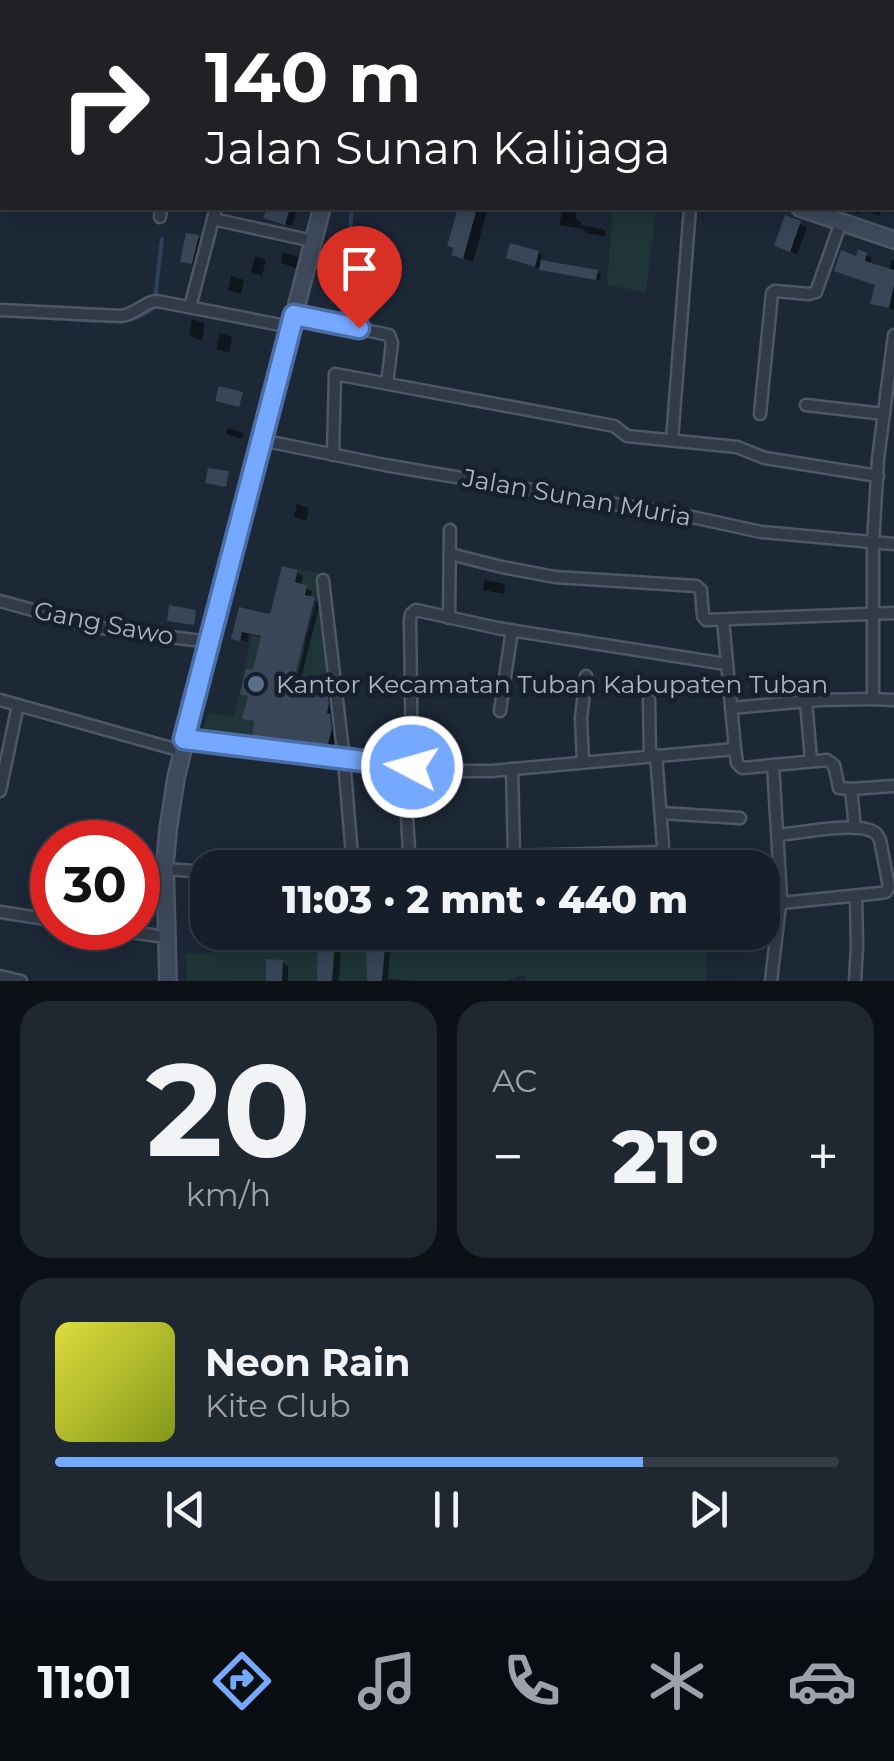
<!DOCTYPE html>
<html lang="id">
<meta charset="utf-8">
<style>
:root{--surface:#161e29;--page:#1f2731;--text:#f1f3f6;--muted:#9ea2a8;--line:#353c46;--accent:#75a9ff}
body{margin:0;font-family:Montserrat,sans-serif;background:var(--page);color:var(--text);height:100vh;display:flex;flex-direction:column;font-size:38px;white-space:nowrap}
*{box-sizing:border-box;margin:0}
p{font-size:32px;color:var(--muted)}
.icon{flex:none;width:55px;height:55px;fill:none;stroke:currentColor;stroke-width:2;stroke-linecap:round;stroke-linejoin:round}
.map{position:relative;height:981px;overflow:hidden}
.panel{display:flex;flex-direction:column;gap:20px;padding:20px;background:#0c1017;flex:1}
.panel>*{flex:none}
.hud{position:absolute;left:0px;top:0px;width:895px;height:210px;box-shadow:0 5px 25px #0003,0 0 0 2px var(--line);background:#202124;color:#fff;overflow:hidden}
.speed{position:absolute;left:30px;top:820px;display:flex;gap:20px;font-size:50px;font-weight:700;text-align:center}
.speed>*{display:grid;place-content:center;width:130px;height:130px;border-radius:50%;background:var(--surface);box-shadow:0 5px 25px #0003,0 0 0 2px var(--line);line-height:1}
.speed .limit{border:15px solid #d22;background:#fff;color:#111}
.pin{position:absolute;display:grid;place-items:center;width:85px;height:85px;color:#fff;margin:-102px -42px;border-radius:50% 50% 50% 0;rotate:-45deg;box-shadow:0 0 10px #0007}
.pin .icon{rotate:45deg}
.me{position:absolute;width:110px;margin:-55px;rotate:276deg;stroke-linejoin:round;filter:drop-shadow(0 0 8px #0008)}
.turn{display:flex;align-items:center;gap:35px;height:210px;padding:0 40px;font-size:45px}
.turn .icon{width:130px;height:130px;stroke-width:2.5}
.turn b{display:block;font-size:70px;line-height:85px}
.big{font-size:75px;font-weight:800;line-height:1.1}
.panel .card{flex:1;display:flex;flex-direction:column;justify-content:center;gap:15px;min-width:0;padding:0 35px;border-radius:30px;background:var(--page)}
.panel .dial{align-items:center;gap:0}
.dial b{font-size:130px;line-height:1}
.song{display:flex;align-items:center;gap:30px}
.cover{width:120px;height:120px;border-radius:15px;background:linear-gradient(135deg,hsl(60 70% 55%),hsl(70 70% 35%))}
.played{height:10px;border-radius:5px;background:linear-gradient(90deg,var(--accent) 75%,var(--line) 75%)}
.keys{display:flex;justify-content:space-around;direction:ltr}
.heat{display:flex;justify-content:space-between;align-items:center;font-size:55px;direction:ltr}
.panel .tiles{flex:1;display:grid;gap:20px;grid-template-columns:1fr 1fr}
.card:last-child{grid-column:span 2}
.trip{position:absolute;left:190px;top:850px;width:590px;height:100px;border-radius:30px;background:var(--surface);box-shadow:0 5px 25px #0003,0 0 0 2px var(--line);font-weight:800;line-height:100px;text-align:center}
.tab-bar{display:flex;height:160px;justify-content:space-around;align-items:center;background:#090c10;color:var(--muted)}
.tab-bar .icon{width:70px;height:70px}
.tab-bar .active{color:var(--accent)}
.tab-bar b{font-size:45px;color:var(--text)}
.map>svg:first-child{display:block}
.green{fill:#1f3538}
.shadow{fill:#0007}
.lines{fill:none;stroke-linecap:round;stroke-linejoin:round}
.stream{stroke:#2d415e;stroke-width:4}
.building{fill:#384658}
.minor-casing{stroke:#4e5766;stroke-width:15}
.secondary-casing{stroke:#4e5766;stroke-width:20}
.minor{stroke:#313a47;stroke-width:10}
.secondary{stroke:#3e495b;stroke-width:15}
.route-casing{stroke:#4c6ea6;stroke-width:25}
.route{stroke:#75a9ff;stroke-width:18}
.service-dot{fill:#5c6f8a;stroke:#161f2c;stroke-width:4}
.labels{text-anchor:middle;stroke-width:9;stroke-linejoin:round;paint-order:stroke}
.street-label{font-size:25px;fill:#aab4c5;stroke:#161f2c}
.poi-label{font-size:25px;fill:#aab4c5;stroke:#161f2c;text-anchor:start}
</style>
<div class="map">
<svg width="894" height="981" viewBox="0 0 894 981">
<rect width="100%" height="100%" fill="#1d2837"/>
<g class="green">
<path d="M613,208H656L646,292L607,285Z"/>
<path d="M299,569L318,573L332,677L320,674L318,684L302,681L286,749L201,738L208,712L234,717L252,635L305,647L316,597L305,594L307,584L296,581Z"/>
<path d="M212,932L707,933L706,981H526L525,976L521,975L505,981H187L185,954L212,953Z"/>
</g>
<g class="shadow">
<path d="M77,0H106L105,2H76Z"/>
<path d="M391,0H417L425,2H390Z"/>
<path d="M748,0H782L787,2H747Z"/>
<path d="M894,79V213L881,209L879,216L861,209L859,214L844,208H892Z"/>
<path d="M269,208H297L292,226L266,217Z"/>
<path d="M461,208H488L473,262L454,254L456,248L450,245Z"/>
<path d="M563,208H577L576,219L581,222V225L602,229L606,231L605,236L586,233L583,229L559,225Z"/>
<path d="M800,224L807,227L797,254L784,249Z"/>
<path d="M198,238L202,240L196,265L187,263Z"/>
<path d="M283,252L301,258L298,269L281,263Z"/>
<path d="M538,253L542,255L540,262L597,272L601,275L600,280L546,271L512,259Z"/>
<path d="M866,255L872,258L870,265L889,272L891,260H894V310L873,303L877,285L857,259Z"/>
<path d="M255,256L266,260L262,276L251,272Z"/>
<path d="M231,276L244,280L241,294L228,290Z"/>
<path d="M192,319L205,323L202,340L189,336Z"/>
<path d="M220,333L232,337L229,353L216,349Z"/>
<path d="M228,428L244,433L242,439L226,434Z"/>
<path d="M297,504L309,508L306,521L294,517Z"/>
<path d="M297,572L303,576L301,586L312,591L288,691L293,692L316,601L320,603L300,683L326,689L333,693L334,709L332,718L336,720L337,733L333,750L261,741L254,737L256,722L245,717L263,637L249,634L247,642L234,637L240,610L272,617Z"/>
<path d="M484,580L505,584L504,594L483,590Z"/>
<path d="M102,835L135,839L142,843L138,874V842H101Z"/>
<path d="M334,943L341,947L339,981H319Z"/>
<path d="M384,948L390,952L388,979L418,981H369Z"/>
<path d="M282,962L288,966V981H268Z"/>
</g>
<g class="lines">
<g class="stream">
<path d="M17,316L97,321"/>
<path d="M105,321C123,322 140,320 154,307L162,239"/>
<path d="M341,322L352,208"/>
</g>
</g>
<g class="building">
<path d="M267,208H290L285,225L263,218Z"/>
<path d="M458,208H477L463,259L451,255L454,248L447,246Z"/>
<path d="M785,215L801,221L790,252L774,246Z"/>
<path d="M186,233L199,235L192,264L180,262Z"/>
<path d="M510,243L539,251L535,267L506,258Z"/>
<path d="M858,249L867,253L865,261L894,270V285L889,308L870,304L875,285L834,271L841,250L856,256Z"/>
<path d="M541,260L598,270L596,280L539,270Z"/>
<path d="M219,386L243,392L239,407L215,401Z"/>
<path d="M208,468L229,471L226,487L205,483Z"/>
<path d="M282,566L298,570L295,582L307,585L305,595L315,597L294,679L327,687L329,704L327,713L330,714L332,729L327,748L252,739L254,721L242,719L248,696L240,694L246,669L253,670L261,636L242,632L240,641L231,639L239,607L270,614Z"/>
<path d="M169,605L196,610L194,625L167,621Z"/>
<path d="M318,940L335,941L332,981H317Z"/>
<path d="M366,945L385,946L382,981H367Z"/>
<path d="M266,959L283,960L282,981H266Z"/>
</g>
<g class="lines">
<g class="minor-casing">
<g id="minor">
<path d="M673,0L680,2"/>
<path d="M816,0L823,2"/>
<path d="M29,2L30,0"/>
<path d="M655,2L656,0"/>
<path d="M735,2L736,0"/>
<path d="M892,30H894"/>
<path d="M892,48L894,44"/>
<path d="M160,217L161,208"/>
<path d="M213,219L313,241"/>
<path d="M190,307L216,208"/>
<path d="M0,310L121,316C137,314 145,301 157,301L291,327"/>
<path d="M294,315L389,335L392,343L387,383"/>
<path d="M806,405L884,414"/>
<path d="M760,414L772,293L775,291L809,294L816,292L841,222"/>
<path d="M261,440L385,465L697,518L761,532L894,544"/>
<path d="M672,440L690,208"/>
<path d="M333,455L335,374L614,426L627,436L737,447L765,458L878,476"/>
<path d="M450,554L502,567L555,577L696,586L701,590L703,616L706,620L894,613"/>
<path d="M323,580L344,760L353,868"/>
<path d="M0,601L94,627L209,642"/>
<path d="M449,618L450,530"/>
<path d="M723,620L735,749"/>
<path d="M873,699L894,700"/>
<path d="M0,700L182,751"/>
<path d="M649,700L650,756"/>
<path d="M806,701L811,760"/>
<path d="M731,708L819,700L873,699V543L878,459L894,335"/>
<path d="M500,711L512,630"/>
<path d="M184,739L365,762L461,771H491L735,749L737,763L742,768L827,760L834,765L839,788L851,789L855,828"/>
<path d="M583,762L581,718L586,676"/>
<path d="M404,766L410,868"/>
<path d="M412,767L410,620L411,614L416,610L497,628L726,664"/>
<path d="M851,789L894,786"/>
<path d="M0,791L18,705"/>
<path d="M661,813L740,818"/>
<path d="M778,835C799,833 851,823 869,830C877,833 876,833 880,840L889,887L886,892L880,893L781,903"/>
<path d="M514,856L661,852L663,846L656,755"/>
<path d="M409,859L514,856L512,769"/>
<path d="M165,869L208,872"/>
<path d="M0,912L52,920"/>
<path d="M102,928L166,937"/>
<path d="M0,976L21,981"/>
<path d="M771,981L781,897L773,765"/>
<path d="M855,981L857,946L856,896"/>
</g>
</g>
<g class="secondary-casing">
<g id="secondary">
<path d="M221,0L228,2"/>
<path d="M376,2V0"/>
<path d="M800,208L894,240"/>
<path d="M168,981L165,864L168,830L176,778L221,595L322,208"/>
</g>
</g>
<use href="#minor" class="minor"/>
<use href="#secondary" class="secondary"/>
</g>
<g class="lines">
<g class="route-casing">
<path id="route" d="M359,328L294,315L184,739L412,767"/>
</g>
<use href="#route" class="route"/>
</g>
<circle class="service-dot" cx="256" cy="684" r="10"/>
<g class="labels">
<g class="street-label">
<text transform="translate(577 497) rotate(10)" y="9">Jalan Sunan Muria</text>
<text transform="translate(104 623) rotate(11)" y="9">Gang Sawo</text>
</g>
<g class="poi-label">
<text x="276" y="693">Kantor Kecamatan Tuban Kabupaten Tuban</text>
</g>
</g>
</svg>
<div class="speed"><div class="limit">30</div></div>
<div class="pin" style="left:359px;top:328px;background:#d93025"><svg class="icon" aria-label="arrive" viewBox="0 0 24 24"><path d="M6 21V4h12l-3 4 3 4H6"/></svg></div>
<svg class="me" style="left:412px;top:767px" viewBox="-20 -20 40 40"><circle r="17" fill="#75a9ff" stroke="#fff" stroke-width="3"/><path d="M0-11L8 9 0 5-8 9z" fill="#fff"/></svg>
<div class="trip">11:03 · 2 mnt · 440 m</div>
<div class="hud">
<div class="turn"><svg class="icon" aria-label="right" viewBox="0 0 24 24"><path d="M7 20v-9h11M14 6l5 5-5 5"/></svg><div><b>140 m</b>Jalan Sunan Kalijaga</div></div>
</div>
</div>
<section class="panel">
<div class="tiles">
<div class="card dial"><b>20</b><p>km/h</p></div>
<div class="card"><p>AC</p>
<div class="heat"><a>−</a><b class="big">21°</b><a>+</a></div>
</div>
<div class="card">
<div class="song"><i class="cover"></i><div><b>Neon Rain</b><p>Kite Club</p></div></div>
<div class="played"></div>
<div class="keys"><svg class="icon" aria-label="previous" viewBox="0 0 24 24"><path d="M18 5L8 12l10 7zM5 5v14"/></svg><svg class="icon" aria-label="pause" viewBox="0 0 24 24"><path d="M8 5v14M16 5v14"/></svg><svg class="icon" aria-label="next" viewBox="0 0 24 24"><path d="M6 5l10 7-10 7zM19 5v14"/></svg></div>
</div>
</div>
</section>
<nav class="tab-bar">
<b>11:01</b>
<svg class="icon active" aria-label="directions" viewBox="0 0 24 24"><path d="M12 3l9 9-9 9-9-9zM9 14v-3h6M13 9l2 2-2 2"/></svg>
<svg class="icon" aria-label="music" viewBox="0 0 24 24"><path d="M9 18V5l10-2v13"/><circle cx="6" cy="18" r="3"/><circle cx="16" cy="16" r="3"/></svg>
<svg class="icon" aria-label="phone" viewBox="0 0 24 24"><path d="M5 4h4l2 5-3 2q2 4 5 5l2-3 5 2v4C11 20 4 13 5 4z"/></svg>
<svg class="icon" aria-label="climate" viewBox="0 0 24 24"><path d="M12 3v18M4 7l16 10M4 17L20 7"/></svg>
<svg class="icon" aria-label="car" viewBox="0 0 24 24"><path d="M5 17H2v-5l4-1 3-4h7l3 4 3 1v5h-3M9 17h6M6 11h13"/><circle cx="7" cy="17" r="2"/><circle cx="17" cy="17" r="2"/></svg>
</nav>
